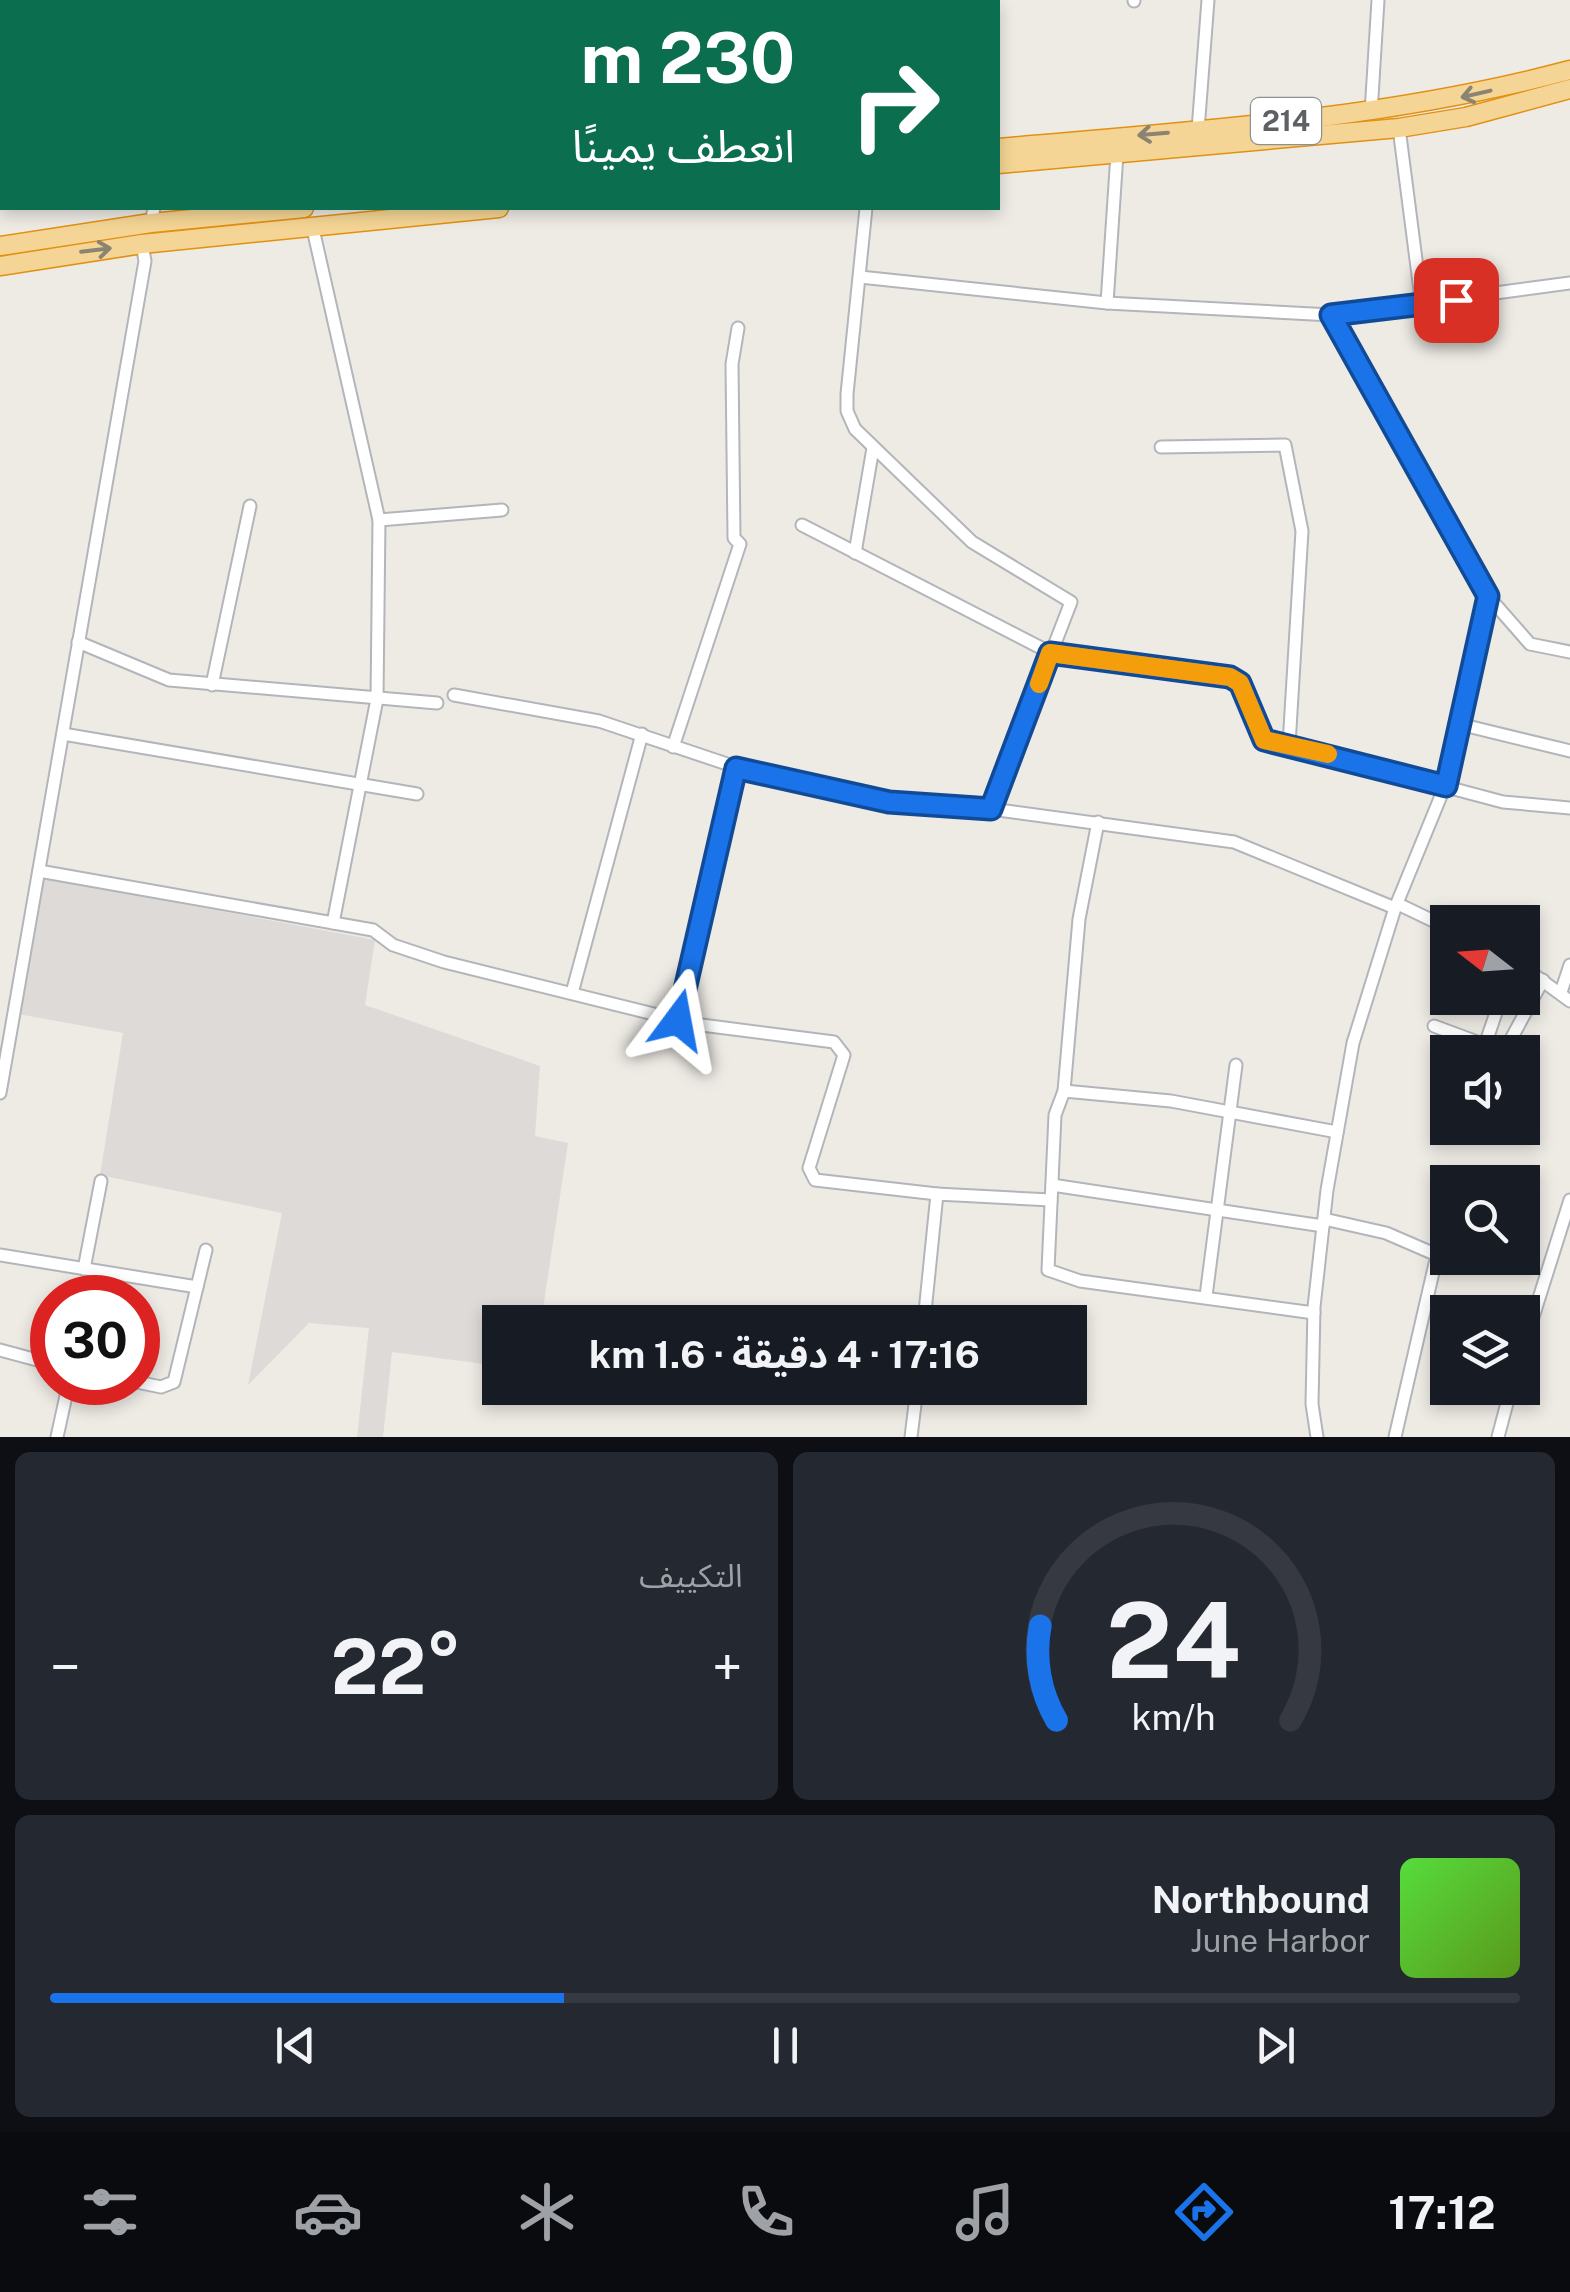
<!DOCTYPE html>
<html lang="ar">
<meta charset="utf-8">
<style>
:root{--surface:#171b24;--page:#242831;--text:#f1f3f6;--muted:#9ea1a6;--line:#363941;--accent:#1a73e8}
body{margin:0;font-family:"Public Sans","Noto Sans Arabic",sans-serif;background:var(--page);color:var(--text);direction:rtl;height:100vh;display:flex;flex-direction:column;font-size:38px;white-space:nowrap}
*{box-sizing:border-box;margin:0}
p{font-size:32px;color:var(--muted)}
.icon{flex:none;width:55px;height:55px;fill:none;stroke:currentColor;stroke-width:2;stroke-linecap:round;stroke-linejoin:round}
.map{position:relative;height:1437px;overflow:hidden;direction:ltr}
.side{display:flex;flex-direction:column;gap:15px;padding:15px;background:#0d0f14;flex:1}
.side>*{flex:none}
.hud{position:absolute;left:0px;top:0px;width:1000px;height:210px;box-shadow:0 5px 15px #0003;direction:rtl;background:#0b6e4f;color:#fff;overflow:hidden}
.needle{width:65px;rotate:287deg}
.buttons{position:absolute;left:1430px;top:905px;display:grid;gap:20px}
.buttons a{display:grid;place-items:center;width:110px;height:110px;border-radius:0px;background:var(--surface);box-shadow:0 5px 15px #0003;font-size:50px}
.speed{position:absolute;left:30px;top:1275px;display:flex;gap:20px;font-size:50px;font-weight:700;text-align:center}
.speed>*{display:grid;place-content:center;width:130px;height:130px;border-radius:50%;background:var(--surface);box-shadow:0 5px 15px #0003;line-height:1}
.speed .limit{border:15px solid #d22;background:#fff;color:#111}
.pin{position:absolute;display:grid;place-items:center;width:85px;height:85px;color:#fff;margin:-42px;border-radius:20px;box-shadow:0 5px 15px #0006}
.me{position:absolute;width:110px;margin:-55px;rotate:13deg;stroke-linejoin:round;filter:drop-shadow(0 0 8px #0008)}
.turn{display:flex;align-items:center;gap:35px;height:210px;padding:0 40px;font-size:45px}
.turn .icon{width:130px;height:130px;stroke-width:2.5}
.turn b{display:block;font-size:70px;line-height:85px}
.big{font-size:75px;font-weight:700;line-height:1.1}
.side .tile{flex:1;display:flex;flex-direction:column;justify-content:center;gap:15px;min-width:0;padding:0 35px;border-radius:15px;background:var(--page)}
.side .dial{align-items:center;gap:0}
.dial svg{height:260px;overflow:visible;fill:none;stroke:var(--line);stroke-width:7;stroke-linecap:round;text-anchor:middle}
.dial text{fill:var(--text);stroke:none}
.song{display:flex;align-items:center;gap:30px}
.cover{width:120px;height:120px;border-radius:15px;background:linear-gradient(135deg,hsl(110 70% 55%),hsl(90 70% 35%))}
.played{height:10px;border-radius:5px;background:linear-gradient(90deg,var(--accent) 35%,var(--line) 35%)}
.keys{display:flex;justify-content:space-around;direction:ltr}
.heat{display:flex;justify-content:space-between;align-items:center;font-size:55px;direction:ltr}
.side .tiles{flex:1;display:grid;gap:15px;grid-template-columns:1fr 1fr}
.tile:last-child{grid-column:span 2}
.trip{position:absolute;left:482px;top:1305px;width:605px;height:100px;border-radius:0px;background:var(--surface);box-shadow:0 5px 15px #0003;font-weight:700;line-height:100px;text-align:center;direction:rtl}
.tab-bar{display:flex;height:160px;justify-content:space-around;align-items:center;background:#090b0e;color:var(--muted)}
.tab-bar .icon{width:70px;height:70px}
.tab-bar .active{color:var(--accent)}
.tab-bar b{font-size:45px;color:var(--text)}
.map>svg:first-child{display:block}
.industrial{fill:#dddad7}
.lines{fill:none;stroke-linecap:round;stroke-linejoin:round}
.minor-casing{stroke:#b2b5b9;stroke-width:15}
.highway-casing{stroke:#e29011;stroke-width:21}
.minor{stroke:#fff;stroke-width:11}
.highway{stroke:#f5d595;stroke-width:18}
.oneway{stroke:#8b8473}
.route-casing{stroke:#114b97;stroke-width:25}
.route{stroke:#1a73e8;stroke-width:18}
.slow{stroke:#f59e0b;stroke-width:18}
.labels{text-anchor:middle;stroke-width:9;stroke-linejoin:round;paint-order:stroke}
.shield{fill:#fff;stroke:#8e9092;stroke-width:2.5}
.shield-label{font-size:28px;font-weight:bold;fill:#5d6164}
</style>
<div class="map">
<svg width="1570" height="1437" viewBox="0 0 1570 1437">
<rect width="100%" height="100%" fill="#eeebe5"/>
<path class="industrial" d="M44,878L375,940L365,1005L540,1066L535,1136L568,1143L541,1322H500V1366L392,1352L383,1437H357L369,1328L309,1323L248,1385L282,1213L100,1175L123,1033L18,1014Z"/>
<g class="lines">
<g class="minor-casing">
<g id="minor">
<path d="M856,0L877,2"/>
<path d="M1134,1V0"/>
<path d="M200,2L201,0"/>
<path d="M448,2L449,0"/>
<path d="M628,2L629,0"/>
<path d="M785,2V0"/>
<path d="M1371,113L1378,0"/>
<path d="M1399,128L1422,306"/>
<path d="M1198,130L1208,0"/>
<path d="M866,208L847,394V411L855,429L972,542L1071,602L991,809"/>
<path d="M151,223L154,208"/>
<path d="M313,229L379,520L377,699L333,923"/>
<path d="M860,277L1107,303L1331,315L1570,283"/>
<path d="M1107,303L1117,154"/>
<path d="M1331,315L1488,596L1530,644L1570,652"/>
<path d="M1161,447L1285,445L1302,531L1289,745L1503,802L1570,808"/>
<path d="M379,520L502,510"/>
<path d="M802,525L1051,653L1236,679L1264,740L1289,745"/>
<path d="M855,553L873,448"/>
<path d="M78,642L169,680L437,703"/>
<path d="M212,685L250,506"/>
<path d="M454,695L599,721L739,768L889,802L991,809L1234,842L1395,908"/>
<path d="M1459,724L1570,751"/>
<path d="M63,734L417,794"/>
<path d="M673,747L740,544L734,538L732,364L738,328"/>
<path d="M1098,822L1079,919L1064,1091L1055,1115L1048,1270L1080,1281L1314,1313"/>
<path d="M39,871L373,930L393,945L444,962L694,1024L834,1042L844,1055L809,1168L815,1180L937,1194"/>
<path d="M1398,904L1448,928"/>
<path d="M1522,966L1570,1001"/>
<path d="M1561,992L1570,965"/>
<path d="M572,993L642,734"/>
<path d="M678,1020L736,768"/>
<path d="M1434,1026L1504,1052L1543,980"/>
<path d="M1485,1045L1501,998"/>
<path d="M1064,1091L1171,1101L1337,1132"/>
<path d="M0,1093L145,261L142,244"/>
<path d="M1052,1185L1323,1226"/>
<path d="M1324,1219L1386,1233L1437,1255L1395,1437"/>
<path d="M0,1255L197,1287"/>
<path d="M84,1269L101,1181"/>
<path d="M1206,1296L1236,1065"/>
<path d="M924,1322L937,1194L1051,1200"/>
<path d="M0,1350L52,1364"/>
<path d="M1522,1352L1570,1200"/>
<path d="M137,1382L161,1387L174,1382L206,1250"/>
<path d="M57,1437L69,1382"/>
<path d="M911,1437L917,1388"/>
<path d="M1317,1437L1312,1404L1314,1307L1327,1190L1353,1043L1395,908L1445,786L1488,596"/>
<path d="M1498,1437L1511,1388"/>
</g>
</g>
<g class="highway-casing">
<g id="highway">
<path d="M998,148C1190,131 1382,120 1570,70"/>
<path d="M998,164L1399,128L1466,117L1570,89"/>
<path d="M0,246L151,223L304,208"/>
<path d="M0,266L142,244L499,208"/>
</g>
</g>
<use href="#minor" class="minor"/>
<use href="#highway" class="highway"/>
</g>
<defs><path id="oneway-shaft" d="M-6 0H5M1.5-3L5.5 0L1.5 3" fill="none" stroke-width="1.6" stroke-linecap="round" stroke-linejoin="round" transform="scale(2.5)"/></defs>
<g class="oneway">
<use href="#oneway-shaft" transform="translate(1476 94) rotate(167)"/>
<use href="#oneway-shaft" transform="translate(1153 134) rotate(175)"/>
<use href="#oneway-shaft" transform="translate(96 250) rotate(-7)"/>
</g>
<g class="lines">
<g class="route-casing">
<path id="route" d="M678,1020L736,768L889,802L991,809L1050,653L1230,677L1240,683L1264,740L1446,786L1488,596L1331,315L1456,300"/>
</g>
<use href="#route" class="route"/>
<path class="slow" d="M1039,684L1050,653L1230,677L1240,683L1264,740L1328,754"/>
</g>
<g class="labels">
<rect class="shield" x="1251" y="98" width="70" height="46" rx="8"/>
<g class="shield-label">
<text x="1286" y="131">214</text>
</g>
</g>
</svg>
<div class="buttons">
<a><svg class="needle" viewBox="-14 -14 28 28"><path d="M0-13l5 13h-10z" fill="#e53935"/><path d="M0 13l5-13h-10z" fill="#9ea1a6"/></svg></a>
<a><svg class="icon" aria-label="sound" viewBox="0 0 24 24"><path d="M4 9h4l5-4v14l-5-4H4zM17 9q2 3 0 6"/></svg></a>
<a><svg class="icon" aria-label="search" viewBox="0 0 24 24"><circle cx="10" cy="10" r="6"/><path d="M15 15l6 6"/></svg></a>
<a><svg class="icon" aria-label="layers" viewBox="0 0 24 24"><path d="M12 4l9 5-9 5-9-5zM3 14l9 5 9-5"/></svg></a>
</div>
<div class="speed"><div class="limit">30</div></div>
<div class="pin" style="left:1456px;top:300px;background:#d93025"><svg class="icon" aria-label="arrive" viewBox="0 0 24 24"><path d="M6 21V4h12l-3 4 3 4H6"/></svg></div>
<svg class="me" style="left:678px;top:1020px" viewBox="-20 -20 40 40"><path d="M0-17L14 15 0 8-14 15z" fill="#1a73e8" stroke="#fff" stroke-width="4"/></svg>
<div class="trip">17:16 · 4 دقيقة · 1.6 km</div>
<div class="hud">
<div class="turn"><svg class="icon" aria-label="right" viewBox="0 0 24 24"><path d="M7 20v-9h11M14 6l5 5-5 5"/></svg><div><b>230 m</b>انعطف يمينًا</div></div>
</div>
</div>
<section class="side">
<div class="tiles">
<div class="tile dial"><svg viewBox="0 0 100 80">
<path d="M14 69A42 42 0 1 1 86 69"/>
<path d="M14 69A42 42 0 0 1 9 40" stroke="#1a73e8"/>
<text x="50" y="56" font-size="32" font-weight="700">24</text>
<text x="50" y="72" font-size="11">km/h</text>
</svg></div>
<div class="tile"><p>التكييف</p>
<div class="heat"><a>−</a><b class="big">22°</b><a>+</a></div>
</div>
<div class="tile">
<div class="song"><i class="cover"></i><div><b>Northbound</b><p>June Harbor</p></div></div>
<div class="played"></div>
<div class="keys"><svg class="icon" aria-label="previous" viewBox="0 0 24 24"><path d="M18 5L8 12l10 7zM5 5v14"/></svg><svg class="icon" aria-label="pause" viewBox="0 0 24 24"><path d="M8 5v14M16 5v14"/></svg><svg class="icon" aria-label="next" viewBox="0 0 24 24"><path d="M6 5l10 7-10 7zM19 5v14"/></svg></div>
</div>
</div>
</section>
<nav class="tab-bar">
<b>17:12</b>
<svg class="icon active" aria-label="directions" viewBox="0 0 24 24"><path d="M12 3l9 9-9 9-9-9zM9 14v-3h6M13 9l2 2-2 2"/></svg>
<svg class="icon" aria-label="music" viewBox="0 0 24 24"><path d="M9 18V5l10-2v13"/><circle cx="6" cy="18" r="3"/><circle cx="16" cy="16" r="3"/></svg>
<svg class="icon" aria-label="phone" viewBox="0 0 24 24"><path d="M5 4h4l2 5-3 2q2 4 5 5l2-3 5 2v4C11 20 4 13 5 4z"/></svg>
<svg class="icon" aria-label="climate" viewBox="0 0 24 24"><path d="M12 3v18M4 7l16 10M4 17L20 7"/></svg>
<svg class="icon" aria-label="car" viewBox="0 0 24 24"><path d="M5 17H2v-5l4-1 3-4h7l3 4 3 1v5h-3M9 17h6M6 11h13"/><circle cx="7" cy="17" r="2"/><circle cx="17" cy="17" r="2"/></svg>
<svg class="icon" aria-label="filters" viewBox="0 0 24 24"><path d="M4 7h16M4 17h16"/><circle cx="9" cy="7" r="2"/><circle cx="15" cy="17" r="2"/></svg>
</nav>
